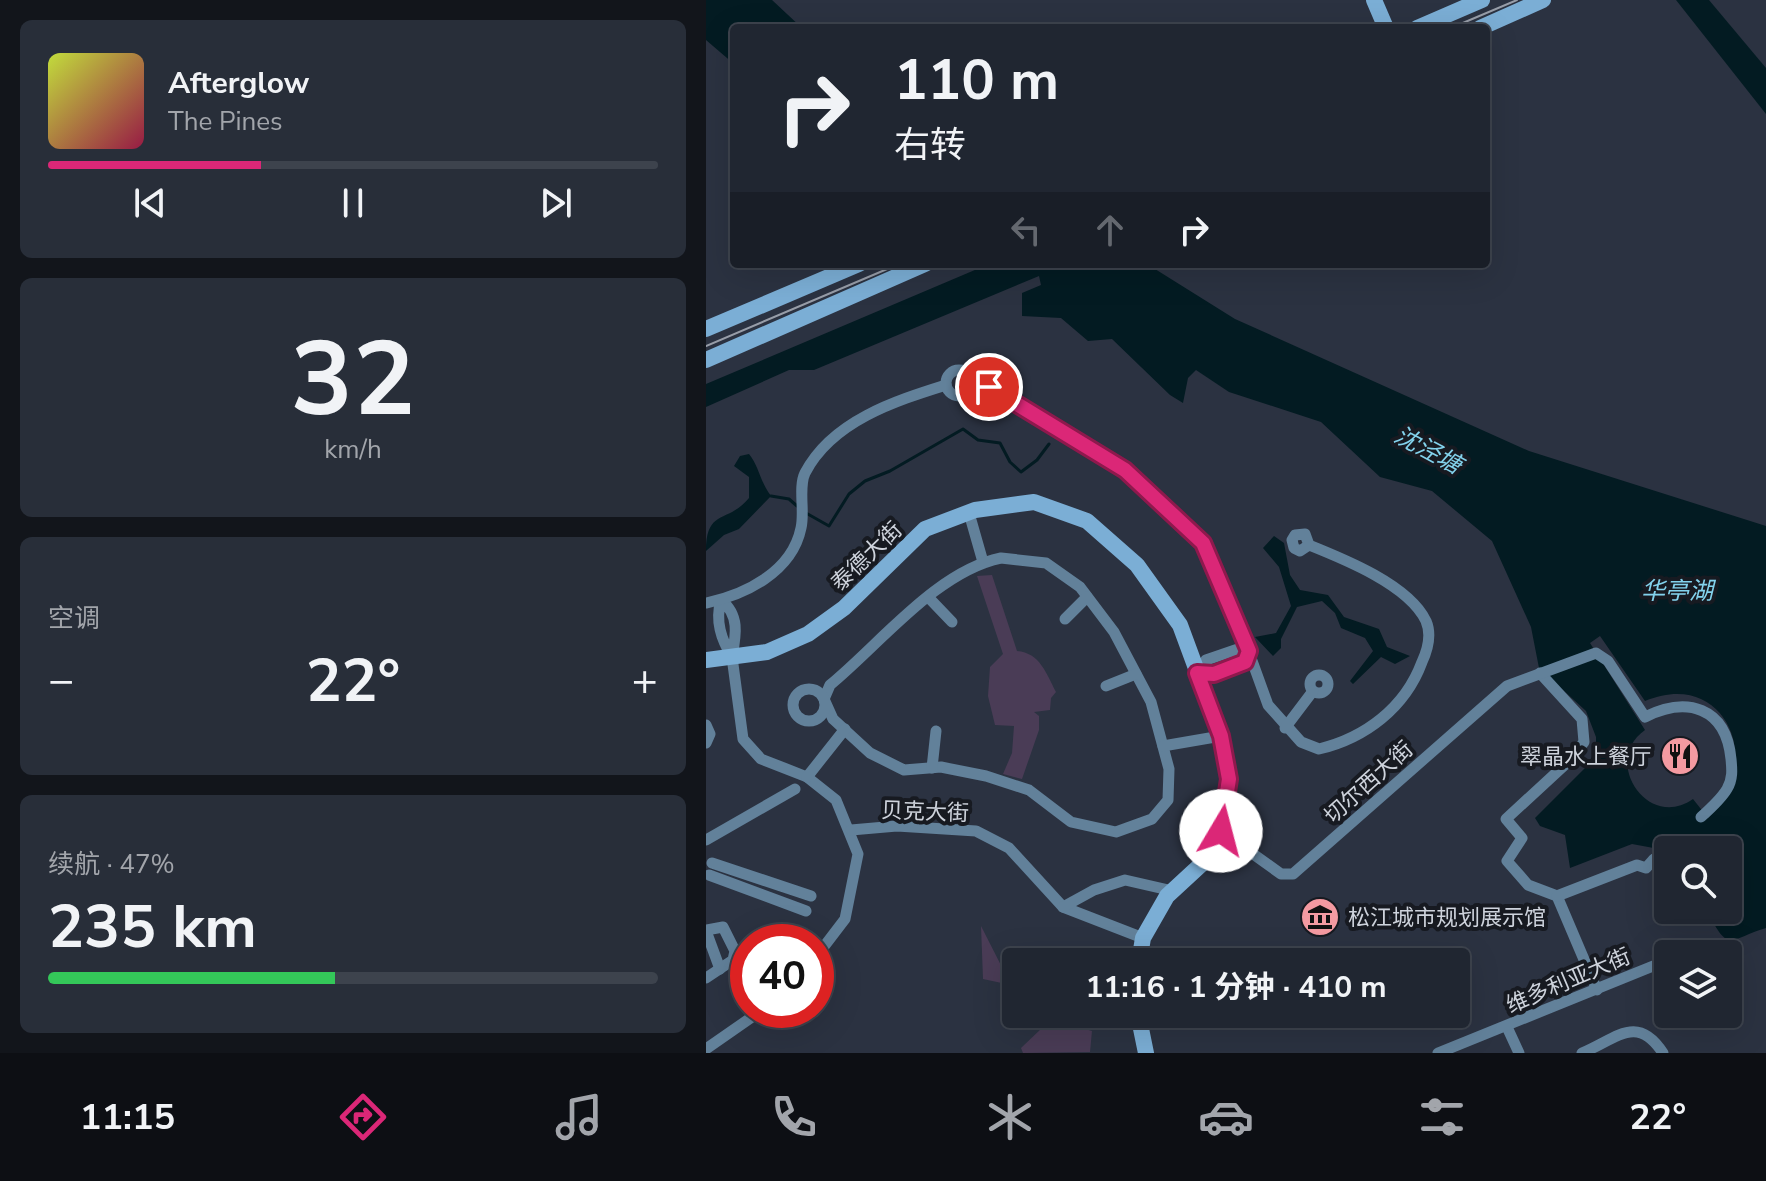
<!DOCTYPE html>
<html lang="zh">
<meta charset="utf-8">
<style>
:root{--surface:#202631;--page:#282e39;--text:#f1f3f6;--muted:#a2a5ab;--line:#3d434d;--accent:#db2777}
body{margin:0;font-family:"Nunito Sans","Noto Sans SC",sans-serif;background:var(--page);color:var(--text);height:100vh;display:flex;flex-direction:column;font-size:30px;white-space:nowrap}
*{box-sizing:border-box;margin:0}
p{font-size:26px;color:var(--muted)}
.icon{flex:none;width:44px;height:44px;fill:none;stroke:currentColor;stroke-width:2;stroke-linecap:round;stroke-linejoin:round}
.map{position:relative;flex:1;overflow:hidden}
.details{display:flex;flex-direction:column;gap:20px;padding:20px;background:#12151b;width:706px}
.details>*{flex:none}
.top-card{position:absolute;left:24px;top:24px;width:760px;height:244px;border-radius:8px;box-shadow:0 8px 32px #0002,0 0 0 2px var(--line);background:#202631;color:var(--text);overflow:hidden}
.fabs{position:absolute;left:948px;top:836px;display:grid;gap:16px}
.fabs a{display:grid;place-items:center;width:88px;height:88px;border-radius:8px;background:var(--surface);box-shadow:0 8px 32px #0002,0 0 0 2px var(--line);font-size:40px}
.speed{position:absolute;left:24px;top:924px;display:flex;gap:16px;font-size:40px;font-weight:700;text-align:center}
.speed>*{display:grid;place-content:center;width:104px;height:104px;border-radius:50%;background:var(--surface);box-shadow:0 8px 32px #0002,0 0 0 2px var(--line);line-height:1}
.speed .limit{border:12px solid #d22;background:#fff;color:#111}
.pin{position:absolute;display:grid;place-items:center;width:68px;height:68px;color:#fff;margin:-34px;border:4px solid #fff;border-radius:50%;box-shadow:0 2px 8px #0007}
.me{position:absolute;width:88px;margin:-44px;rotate:8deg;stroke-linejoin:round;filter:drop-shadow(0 0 6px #0008)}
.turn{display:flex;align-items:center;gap:28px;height:168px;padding:0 32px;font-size:36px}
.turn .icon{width:104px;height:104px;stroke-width:2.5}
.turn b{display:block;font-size:56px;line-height:68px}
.lanes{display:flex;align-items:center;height:76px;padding:0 32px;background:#0003;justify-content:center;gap:40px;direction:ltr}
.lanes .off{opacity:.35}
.big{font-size:60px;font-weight:700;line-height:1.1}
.details .widget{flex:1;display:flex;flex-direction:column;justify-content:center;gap:12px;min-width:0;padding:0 28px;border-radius:12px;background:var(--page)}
.details .dial{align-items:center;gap:0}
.dial b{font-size:104px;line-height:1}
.song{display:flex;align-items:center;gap:24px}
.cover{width:96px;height:96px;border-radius:12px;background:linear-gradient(135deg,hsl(70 70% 55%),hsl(340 70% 35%))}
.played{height:8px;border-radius:4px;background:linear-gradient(90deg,var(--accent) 35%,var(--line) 35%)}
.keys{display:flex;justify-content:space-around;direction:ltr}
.heat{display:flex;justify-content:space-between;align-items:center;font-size:44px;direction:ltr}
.charge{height:12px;border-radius:6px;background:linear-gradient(90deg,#34c759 47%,var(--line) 0)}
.trip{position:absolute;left:296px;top:948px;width:468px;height:80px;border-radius:8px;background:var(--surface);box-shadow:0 8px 32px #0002,0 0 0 2px var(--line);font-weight:700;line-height:80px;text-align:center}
.tabs{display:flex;height:128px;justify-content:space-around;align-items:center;background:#0d0f14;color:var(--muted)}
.tabs .icon{width:56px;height:56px}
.tabs .on{color:var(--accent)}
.tabs b{font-size:36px;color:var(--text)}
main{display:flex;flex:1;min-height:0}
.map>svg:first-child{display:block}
.green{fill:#4a3c56}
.water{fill:#031b22;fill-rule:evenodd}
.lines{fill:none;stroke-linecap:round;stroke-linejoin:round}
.stream{stroke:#031b22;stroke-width:3}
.street{stroke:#62819a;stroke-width:11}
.secondary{stroke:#7baed5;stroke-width:16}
.tram{stroke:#979da8;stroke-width:2}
.route-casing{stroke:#8e194d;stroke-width:20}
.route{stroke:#db2777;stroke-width:14}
.labels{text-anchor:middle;stroke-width:8;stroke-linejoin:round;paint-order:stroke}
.street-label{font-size:22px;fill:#ced3dc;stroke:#171a21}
.poi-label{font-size:22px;fill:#ced3dc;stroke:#171a21;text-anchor:end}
.water-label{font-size:24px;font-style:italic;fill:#83d2ec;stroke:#171a21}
</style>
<main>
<section class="details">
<div class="widget">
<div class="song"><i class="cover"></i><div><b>Afterglow</b><p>The Pines</p></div></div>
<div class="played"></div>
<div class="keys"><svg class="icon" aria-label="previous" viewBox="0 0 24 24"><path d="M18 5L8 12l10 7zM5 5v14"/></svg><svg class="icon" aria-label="pause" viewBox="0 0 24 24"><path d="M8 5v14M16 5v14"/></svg><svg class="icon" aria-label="next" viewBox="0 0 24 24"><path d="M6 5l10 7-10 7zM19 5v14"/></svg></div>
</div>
<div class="widget dial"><b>32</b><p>km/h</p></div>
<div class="widget"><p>空调</p>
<div class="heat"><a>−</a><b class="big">22°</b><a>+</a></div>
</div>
<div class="widget"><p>续航 · 47%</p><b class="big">235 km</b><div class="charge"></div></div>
</section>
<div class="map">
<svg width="1060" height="1053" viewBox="0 0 1060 1053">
<rect width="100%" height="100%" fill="#2b3241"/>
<g class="green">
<path d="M286,575L311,651C334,653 340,673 350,692L345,698L344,710L328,712L333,716V730L316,779L297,774L306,753L308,726L289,725L282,696L284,667L297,654L271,576Z"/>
<path d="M275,926L305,985L277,979Z"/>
<path d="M361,1024L386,1031L384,1052L317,1053L315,1048L336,1028Z"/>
</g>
<g class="water">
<path d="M0,0H66L96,28H28V64L0,40Z"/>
<path d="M970,0H1003L1060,68V114Z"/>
<path d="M283,264H441L529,319L823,451L1060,526V928C1024,938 1023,956 1001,910H1022V850H963L959,844L953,849L926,844L864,868L859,835L834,826L829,818L880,767L890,750V737L880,711L833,668L825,627L786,541L726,491L674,477L615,422L523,392L490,370L482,378L477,403L464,395L406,339L382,341L355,318L316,316V293L335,285L333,276L108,370H83L0,407V384ZM894,636L939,701C1020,667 1060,764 1002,818L987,799C942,831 895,761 939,730L884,643Z"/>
<path d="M43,454C53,466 54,482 65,496L33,529L18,535L0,551C0,508 22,524 43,498V477L28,466L34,456Z"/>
<path d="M568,536L578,543L584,575L594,590L622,595L638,617L673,629L681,647L704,656L689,664L675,657L647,684L644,681L667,651L659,638L635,628L629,613L616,601L591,607L575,639V648L567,656L549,637L570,633L585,606L573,567L557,548Z"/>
</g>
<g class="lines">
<g class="stream">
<path d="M65,496L83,499L91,506"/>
<path d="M100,513L123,526L143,494L159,481L184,471L257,429L272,440L294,443L304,462L315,472L331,460L343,444"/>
</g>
<g class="street">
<circle cx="253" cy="383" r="13"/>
<path d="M267,386L283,387L419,470L497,543L527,608L562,705L595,742L613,749C659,738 699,708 716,662C722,649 726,635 720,621C703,585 638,559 603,545L599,534L589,535L586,540L588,548L594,551L603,545"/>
<path d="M263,513L277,562"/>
<path d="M295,558L340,563L374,587L408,632L445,702L463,769L462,800L446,819L410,832L365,822L323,790L280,776L235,767L198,770L164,753L127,719L118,699L124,685C174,644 231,571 295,558Z"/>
<path d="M223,598L246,622"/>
<path d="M15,600C34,615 30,635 26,657C15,639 9,621 15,600Z"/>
<path d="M0,603C39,595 86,572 95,528C99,512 92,487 99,473C126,421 189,401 240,385"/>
<path d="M359,619L381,597"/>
<path d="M535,648L543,651L539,662L508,674L491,673L500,660Z"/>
<path d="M26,657L37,739L55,759L101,777L130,800L152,854L139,919L110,957"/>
<path d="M834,673L876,719L878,742L863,761L800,819L816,838L801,861L822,885L851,896L891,990"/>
<circle cx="613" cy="684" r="9"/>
<path d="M400,686L430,674"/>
<circle cx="103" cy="705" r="16"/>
<path d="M0,725L4,734L0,743"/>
<path d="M579,728L607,691"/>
<path d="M457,746L515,736"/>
<path d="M226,768L230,731"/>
<path d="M101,777L139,729"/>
<path d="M145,830L191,826L270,831L303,848L357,907L437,938"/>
<path d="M515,831L575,874H587L801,686L890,653L902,661L939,717C981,696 1020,707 1025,759C1026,769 1027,779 1021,789C1015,799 1004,809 995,817"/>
<path d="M0,840L89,789"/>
<path d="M6,863L105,896"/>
<path d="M3,875L100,911"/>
<path d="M851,896L931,865L940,868L948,859"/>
<path d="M357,907L388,890L419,880L467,891"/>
<path d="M0,930L17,927L29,951L27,960L0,978"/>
<path d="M0,931L14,969"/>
<path d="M982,954H1008"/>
<path d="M801,1027L813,1053"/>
<path d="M0,1049L56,1010"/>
<path d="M732,1053L962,960"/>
<path d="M876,1053C910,1039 931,1013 957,1053"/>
</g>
<g class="secondary">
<path d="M668,0L680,28"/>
<path d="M711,28L776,0"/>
<path d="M774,28L837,0"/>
<path d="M0,329L153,264"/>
<path d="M0,360L219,264"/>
<path d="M0,660L61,652L102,634L138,608L219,529L269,510L328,502L381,521L431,565L474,625L515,736L523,779L515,831L500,860L461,896L437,938L433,962"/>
<path d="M432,1014L440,1053"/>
</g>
<g class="tram">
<path d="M745,28L811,0"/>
<path d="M0,346L193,264"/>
</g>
</g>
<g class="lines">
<g class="route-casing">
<path id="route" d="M283,387L419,470L497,543L543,651L539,662L508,674L491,673L515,736L523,779L515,831"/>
</g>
<use href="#route" class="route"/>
</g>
<defs>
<g id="restaurant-disc" transform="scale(2)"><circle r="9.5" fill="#f49aa1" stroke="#171a21"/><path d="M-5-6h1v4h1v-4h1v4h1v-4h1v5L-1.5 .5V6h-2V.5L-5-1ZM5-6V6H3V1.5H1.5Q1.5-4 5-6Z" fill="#111"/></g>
<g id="museum-disc" transform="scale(2)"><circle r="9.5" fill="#f49aa1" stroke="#171a21"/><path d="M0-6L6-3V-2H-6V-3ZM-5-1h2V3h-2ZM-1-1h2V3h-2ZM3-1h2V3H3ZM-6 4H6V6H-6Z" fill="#111"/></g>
</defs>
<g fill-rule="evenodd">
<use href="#restaurant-disc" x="974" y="756"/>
<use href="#museum-disc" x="614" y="917"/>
</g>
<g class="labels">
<g class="street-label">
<text transform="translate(160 556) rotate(-44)" y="8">泰德大街</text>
<text transform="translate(662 782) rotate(-42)" y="8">切尔西大街</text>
<text transform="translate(219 811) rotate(2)" y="8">贝克大街</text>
<text transform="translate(862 980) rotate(-23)" y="8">维多利亚大街</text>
</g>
<g class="poi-label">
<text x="946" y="764">翠晶水上餐厅</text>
<text x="642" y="925" text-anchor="start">松江城市规划展示馆</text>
</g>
<g class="water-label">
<text transform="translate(722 450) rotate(28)" y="8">沈泾塘</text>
<text x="971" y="599">华亭湖</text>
</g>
</g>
</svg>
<div class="fabs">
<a><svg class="icon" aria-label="search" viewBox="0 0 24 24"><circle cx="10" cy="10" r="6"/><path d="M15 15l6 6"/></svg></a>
<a><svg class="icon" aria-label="layers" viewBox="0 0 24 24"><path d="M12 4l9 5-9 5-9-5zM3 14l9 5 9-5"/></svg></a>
</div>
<div class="speed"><div class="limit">40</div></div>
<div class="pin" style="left:283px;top:387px;background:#d93025"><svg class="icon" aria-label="arrive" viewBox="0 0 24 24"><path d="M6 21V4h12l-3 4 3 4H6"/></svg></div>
<svg class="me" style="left:515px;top:831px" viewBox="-20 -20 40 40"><circle r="19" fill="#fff"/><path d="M0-13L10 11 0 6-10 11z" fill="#db2777"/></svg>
<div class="trip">11:16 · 1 分钟 · 410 m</div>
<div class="top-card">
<div class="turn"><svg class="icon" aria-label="right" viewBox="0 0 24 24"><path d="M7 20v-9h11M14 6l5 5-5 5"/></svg><div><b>110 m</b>右转</div></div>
<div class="lanes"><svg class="icon off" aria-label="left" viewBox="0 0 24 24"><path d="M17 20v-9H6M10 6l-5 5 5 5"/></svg><svg class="icon off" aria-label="ahead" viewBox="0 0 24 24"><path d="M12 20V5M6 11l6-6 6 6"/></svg><svg class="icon" aria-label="right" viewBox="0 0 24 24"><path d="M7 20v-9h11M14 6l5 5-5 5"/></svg></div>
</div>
</div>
</main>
<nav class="tabs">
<b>11:15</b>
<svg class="icon on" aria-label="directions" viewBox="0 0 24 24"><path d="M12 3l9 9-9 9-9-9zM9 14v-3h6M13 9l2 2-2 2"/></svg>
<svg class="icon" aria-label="music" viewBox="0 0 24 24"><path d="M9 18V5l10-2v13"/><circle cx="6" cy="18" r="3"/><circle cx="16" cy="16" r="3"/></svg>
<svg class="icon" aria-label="phone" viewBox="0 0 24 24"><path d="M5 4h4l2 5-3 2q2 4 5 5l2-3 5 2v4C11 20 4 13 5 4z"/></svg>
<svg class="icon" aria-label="climate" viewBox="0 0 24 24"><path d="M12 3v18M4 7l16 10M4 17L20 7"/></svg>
<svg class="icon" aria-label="car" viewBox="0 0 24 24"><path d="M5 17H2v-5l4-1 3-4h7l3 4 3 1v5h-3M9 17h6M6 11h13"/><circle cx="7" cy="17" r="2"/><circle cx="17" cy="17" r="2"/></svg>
<svg class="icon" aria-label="filters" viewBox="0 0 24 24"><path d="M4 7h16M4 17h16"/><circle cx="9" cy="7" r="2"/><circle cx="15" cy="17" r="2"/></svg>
<b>22°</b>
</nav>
